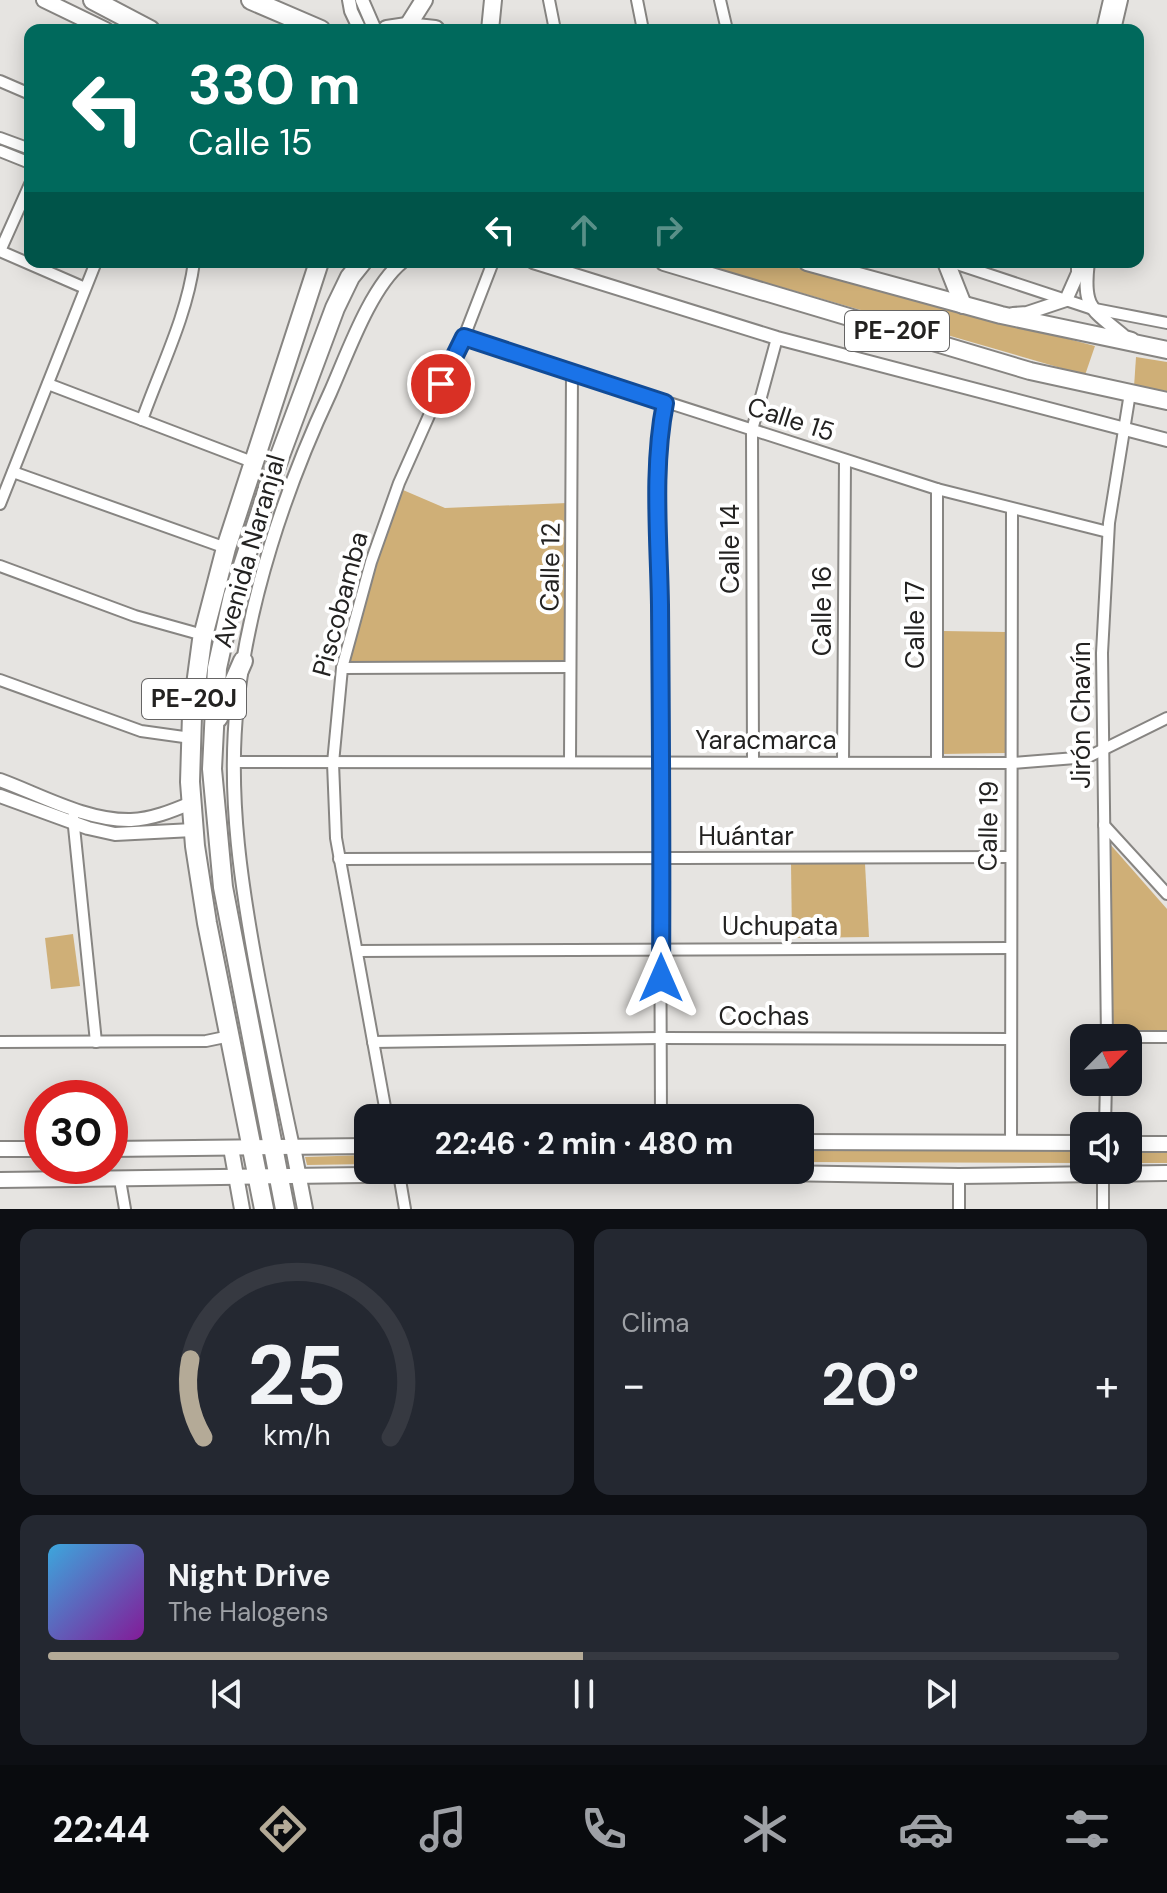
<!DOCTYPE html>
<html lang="es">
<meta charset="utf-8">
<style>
:root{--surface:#171b24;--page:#242831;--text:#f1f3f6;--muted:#9ea1a6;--line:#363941;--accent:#b4aa97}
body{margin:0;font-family:"DM Sans",sans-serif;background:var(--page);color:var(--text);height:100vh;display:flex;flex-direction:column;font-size:30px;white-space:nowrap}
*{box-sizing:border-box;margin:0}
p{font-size:26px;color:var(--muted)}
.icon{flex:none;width:44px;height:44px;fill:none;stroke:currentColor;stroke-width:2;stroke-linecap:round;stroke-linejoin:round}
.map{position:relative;height:1209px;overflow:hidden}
.drawer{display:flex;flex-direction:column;gap:20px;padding:20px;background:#0d0f14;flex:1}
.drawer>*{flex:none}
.guide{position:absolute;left:24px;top:24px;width:1120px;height:244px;border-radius:16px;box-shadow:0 4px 20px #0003;background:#00695c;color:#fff;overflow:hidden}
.needle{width:52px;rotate:66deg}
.buttons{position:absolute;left:1070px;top:1024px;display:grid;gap:16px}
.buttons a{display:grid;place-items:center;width:72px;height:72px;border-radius:16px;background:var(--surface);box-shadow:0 4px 20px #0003;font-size:40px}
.speed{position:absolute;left:24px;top:1080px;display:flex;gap:16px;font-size:40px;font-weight:700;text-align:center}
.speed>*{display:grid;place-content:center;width:104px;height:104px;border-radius:50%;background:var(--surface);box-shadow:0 4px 20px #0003;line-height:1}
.speed .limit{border:12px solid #d22;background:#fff;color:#111}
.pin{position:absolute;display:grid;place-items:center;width:68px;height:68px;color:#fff;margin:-34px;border:4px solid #fff;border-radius:50%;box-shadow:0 2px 8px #0007}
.me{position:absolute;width:88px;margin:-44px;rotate:0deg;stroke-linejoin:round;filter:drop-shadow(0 0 6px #0008)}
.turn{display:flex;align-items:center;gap:28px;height:168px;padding:0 32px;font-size:36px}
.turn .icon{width:104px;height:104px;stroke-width:2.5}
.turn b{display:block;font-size:56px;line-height:68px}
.lanes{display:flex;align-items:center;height:76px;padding:0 32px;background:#0003;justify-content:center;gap:40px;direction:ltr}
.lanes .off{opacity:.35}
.big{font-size:60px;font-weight:700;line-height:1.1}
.drawer .tile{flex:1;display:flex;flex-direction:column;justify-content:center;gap:12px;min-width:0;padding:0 28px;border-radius:16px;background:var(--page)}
.drawer .dial{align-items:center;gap:0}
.dial svg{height:208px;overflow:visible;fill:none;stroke:var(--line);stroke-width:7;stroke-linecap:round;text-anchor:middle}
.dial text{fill:var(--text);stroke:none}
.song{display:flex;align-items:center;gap:24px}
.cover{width:96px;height:96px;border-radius:12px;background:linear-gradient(135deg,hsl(200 70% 55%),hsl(290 70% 35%))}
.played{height:8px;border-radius:4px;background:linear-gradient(90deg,var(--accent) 50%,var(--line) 50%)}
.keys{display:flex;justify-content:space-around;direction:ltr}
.heat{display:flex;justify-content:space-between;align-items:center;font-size:44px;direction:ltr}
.drawer .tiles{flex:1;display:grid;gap:20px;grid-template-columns:1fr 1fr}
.tile:last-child{grid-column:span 2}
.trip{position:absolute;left:354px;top:1104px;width:460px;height:80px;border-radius:16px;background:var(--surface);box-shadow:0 4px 20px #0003;font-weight:700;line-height:80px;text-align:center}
.tabs{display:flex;height:128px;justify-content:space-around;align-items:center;background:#090b0e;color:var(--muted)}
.tabs .icon{width:56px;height:56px}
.tabs .current{color:var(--accent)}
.tabs b{font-size:36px;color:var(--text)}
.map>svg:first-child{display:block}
.green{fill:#cfaf77}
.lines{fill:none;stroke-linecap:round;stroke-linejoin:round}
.minor-casing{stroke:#878582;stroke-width:14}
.tertiary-casing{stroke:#878582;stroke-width:16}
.secondary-casing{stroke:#878582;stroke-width:18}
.primary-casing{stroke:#878582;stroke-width:20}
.trunk-casing{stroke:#878582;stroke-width:22}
.minor{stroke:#fff;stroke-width:10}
.tertiary{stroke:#fff;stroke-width:12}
.secondary{stroke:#fff;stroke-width:14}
.primary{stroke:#fff;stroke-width:16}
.trunk{stroke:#fff;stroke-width:18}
.route-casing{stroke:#114b97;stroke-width:20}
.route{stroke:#1a73e8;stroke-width:14}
.labels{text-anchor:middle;stroke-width:8;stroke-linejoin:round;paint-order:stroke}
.shield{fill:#fff;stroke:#656464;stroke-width:2}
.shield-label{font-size:24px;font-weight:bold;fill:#232221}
.street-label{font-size:26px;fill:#232221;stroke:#fff}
</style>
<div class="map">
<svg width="1167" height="1209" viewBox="0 0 1167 1209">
<rect width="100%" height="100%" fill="#e6e4e1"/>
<g class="green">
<path d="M695,262H775L1095,346L1085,375Z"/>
<path d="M1136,357L1167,362V391L1134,387Z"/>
<path d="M403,490L445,508L567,503L565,662L349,663L376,566Z"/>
<path d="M943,631L1006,632V753L943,754Z"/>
<path d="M1109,843L1167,909V1031H1108Z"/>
<path d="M791,863L865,864L869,937L792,938Z"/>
<path d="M73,934L80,986L51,989L45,938Z"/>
<path d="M800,1149L1084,1150V1163L800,1162Z"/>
<rect x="1128" y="1150" width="39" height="13"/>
<path d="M368,1155V1164L307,1165L305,1157Z"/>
</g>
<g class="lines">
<g class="minor-casing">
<g id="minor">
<path d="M549,0L555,30"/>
<path d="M637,0L643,30"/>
<path d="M720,0L727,30"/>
<path d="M0,81L30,94"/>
<path d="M0,138L30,149"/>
<path d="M0,151L30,163"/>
<path d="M0,251L85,288"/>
<path d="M0,251L30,184"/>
<path d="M951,262L1090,308L1167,323"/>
<path d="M464,337L937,489L1108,532"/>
<path d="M48,384L255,463"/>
<path d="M142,420C160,369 187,316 194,262"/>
<path d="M13,472L226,548"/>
<path d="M937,489V761"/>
<path d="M0,504L96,262"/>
<path d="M0,566L135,616L203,635"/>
<path d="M342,668L570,667"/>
<path d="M0,680L141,731L191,738"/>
<path d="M235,762L1012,763L1088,757L1167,718"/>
<path d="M570,762L572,372"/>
<path d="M753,762L752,430L777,338"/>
<path d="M843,762L845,460"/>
<path d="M73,817L96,1042"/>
<path d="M1104,825L1167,894"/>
<path d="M339,859L1009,857"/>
<path d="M357,951L1009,948"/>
<path d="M1107,1037H1167"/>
<path d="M1107,1038L1102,653L1109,523L1130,393"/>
<path d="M0,1042L206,1041L230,1036"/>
<path d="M373,1042L660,1038L1010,1039"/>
<path d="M387,1118L336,838L333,763L342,668L371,562L399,483L464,337L493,262"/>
<path d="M661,1118L660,857L663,763L659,496L660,427L665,403"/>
<path d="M1105,1126L1106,1082"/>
<path d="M1011,1144L1012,509"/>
<path d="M399,1174L405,1209"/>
<path d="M120,1180L125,1209"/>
<path d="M959,1209V1176"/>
<path d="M1103,1209V1175"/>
</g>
</g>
<g class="tertiary-casing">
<g id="tertiary">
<path d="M349,0L351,11L360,30"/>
<path d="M362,0L375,30"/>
<path d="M1103,30L1110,0"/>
<path d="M1114,30L1121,0"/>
<path d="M533,262L777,338L1167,440"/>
<path d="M1088,262C1082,309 1092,309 1125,337L1132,339"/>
<path d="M1013,314L1027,313L1066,300L1078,273V262"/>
<path d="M0,780C41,795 86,821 131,820C152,819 172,811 191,803"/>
<path d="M0,796L88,828L115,834L193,830"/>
<path d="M293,1147C281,1092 270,1037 259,981C242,891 227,798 237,705C248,600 285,489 330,393C347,355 370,288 402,262"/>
</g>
</g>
<g class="secondary-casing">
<g id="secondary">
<path d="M44,0L106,30"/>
<path d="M800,1142L1084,1143"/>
<path d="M1128,1144H1167"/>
<path d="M293,1147L305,1209"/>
<path d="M231,1148L242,1209"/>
<path d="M0,1149H42"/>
<path d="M110,1149L368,1146"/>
<path d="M0,1180L650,1171L959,1176L1167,1173"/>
</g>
</g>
<g class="primary-casing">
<g id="primary">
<path d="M407,27L424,0"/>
<path d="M490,30L493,0"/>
<path d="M664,262L1030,371L1167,401"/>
<path d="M807,262L1001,315L1167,350"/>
<path d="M946,262L963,305"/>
</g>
</g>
<g class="trunk-casing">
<g id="trunk">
<path d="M93,0L150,30"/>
<path d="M251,0L321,30"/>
<path d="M387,30L407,27L435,30"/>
<path d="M218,718L243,661"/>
<path d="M264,1209L207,923L195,846L190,782L192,715L202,640L226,548L319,262"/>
<path d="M285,1209L223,887L212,769L217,668L233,596L272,477L335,308L350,277L362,262"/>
</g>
</g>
<use href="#minor" class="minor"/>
<use href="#tertiary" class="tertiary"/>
<use href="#secondary" class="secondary"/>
<use href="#primary" class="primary"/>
<use href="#trunk" class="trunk"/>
</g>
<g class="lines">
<g class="route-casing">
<path id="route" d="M441,384L464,337L665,403C652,468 659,539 660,605C661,729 662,854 661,978"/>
</g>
<use href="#route" class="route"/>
</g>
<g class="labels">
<g class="shield">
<rect x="845" y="311" width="104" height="40" rx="6"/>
<rect x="142" y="679" width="104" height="40" rx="6"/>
</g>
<g class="shield-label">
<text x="897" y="339">PE-20F</text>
<text x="194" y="707">PE-20J</text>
</g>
<g class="street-label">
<text transform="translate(791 419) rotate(18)" y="9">Calle 15</text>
<text transform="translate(730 549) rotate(-90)" y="9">Calle 14</text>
<text transform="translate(249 551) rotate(-74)" y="9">Avenida Naranjal</text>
<text transform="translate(550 567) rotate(-89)" y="9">Calle 12</text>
<text transform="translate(340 604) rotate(-75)" y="9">Piscobamba</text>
<text transform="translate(822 611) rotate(-90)" y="9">Calle 16</text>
<text transform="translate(915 625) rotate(-90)" y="9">Calle 17</text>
<text transform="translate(1081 715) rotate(-90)" y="9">Jirón Chavín</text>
<text x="766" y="749">Yaracmarca</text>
<text transform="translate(988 826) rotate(-89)" y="9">Calle 19</text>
<text x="746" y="845">Huántar</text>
<text x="780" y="935">Uchupata</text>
<text x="764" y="1025">Cochas</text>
</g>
</g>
</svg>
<div class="buttons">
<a><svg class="needle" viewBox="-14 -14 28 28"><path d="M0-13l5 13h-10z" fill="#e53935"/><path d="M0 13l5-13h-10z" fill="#9ea1a6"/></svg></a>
<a><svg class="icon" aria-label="sound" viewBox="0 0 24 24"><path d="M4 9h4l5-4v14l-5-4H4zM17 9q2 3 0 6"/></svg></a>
</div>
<div class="speed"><div class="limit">30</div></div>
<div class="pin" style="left:441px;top:384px;background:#d93025"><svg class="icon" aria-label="arrive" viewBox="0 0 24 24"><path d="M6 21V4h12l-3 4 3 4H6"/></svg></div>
<svg class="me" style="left:661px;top:978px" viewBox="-20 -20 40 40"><path d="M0-17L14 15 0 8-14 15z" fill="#1a73e8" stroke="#fff" stroke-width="4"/></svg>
<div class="trip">22:46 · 2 min · 480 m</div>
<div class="guide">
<div class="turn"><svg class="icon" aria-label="left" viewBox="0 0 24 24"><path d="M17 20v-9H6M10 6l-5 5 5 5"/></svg><div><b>330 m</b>Calle 15</div></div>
<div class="lanes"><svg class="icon" aria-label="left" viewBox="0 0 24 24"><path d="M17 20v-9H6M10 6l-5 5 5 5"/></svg><svg class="icon off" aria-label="ahead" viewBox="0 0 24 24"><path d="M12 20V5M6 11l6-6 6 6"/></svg><svg class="icon off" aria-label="right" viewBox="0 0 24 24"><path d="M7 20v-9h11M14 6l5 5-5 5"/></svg></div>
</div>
</div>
<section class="drawer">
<div class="tiles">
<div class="tile dial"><svg viewBox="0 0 100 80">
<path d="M14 69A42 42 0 1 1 86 69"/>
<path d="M14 69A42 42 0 0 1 9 39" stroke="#b4aa97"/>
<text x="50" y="56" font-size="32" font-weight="700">25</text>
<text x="50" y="72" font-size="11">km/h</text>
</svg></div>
<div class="tile"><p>Clima</p>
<div class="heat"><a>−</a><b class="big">20°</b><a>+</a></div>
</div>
<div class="tile">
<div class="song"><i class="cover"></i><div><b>Night Drive</b><p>The Halogens</p></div></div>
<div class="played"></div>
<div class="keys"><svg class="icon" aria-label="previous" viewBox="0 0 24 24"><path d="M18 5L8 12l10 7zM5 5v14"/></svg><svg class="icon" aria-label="pause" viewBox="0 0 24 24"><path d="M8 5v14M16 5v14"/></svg><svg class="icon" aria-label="next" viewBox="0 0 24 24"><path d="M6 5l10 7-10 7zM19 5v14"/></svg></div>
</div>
</div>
</section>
<nav class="tabs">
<b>22:44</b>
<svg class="icon current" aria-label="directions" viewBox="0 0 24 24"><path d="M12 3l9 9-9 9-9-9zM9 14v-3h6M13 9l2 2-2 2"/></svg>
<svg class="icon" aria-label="music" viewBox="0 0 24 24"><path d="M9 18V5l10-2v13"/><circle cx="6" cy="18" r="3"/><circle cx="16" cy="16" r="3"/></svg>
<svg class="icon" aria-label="phone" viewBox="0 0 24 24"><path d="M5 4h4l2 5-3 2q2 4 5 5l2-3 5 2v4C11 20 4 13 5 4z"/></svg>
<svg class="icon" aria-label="climate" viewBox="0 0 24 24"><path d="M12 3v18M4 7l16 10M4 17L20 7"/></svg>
<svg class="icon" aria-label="car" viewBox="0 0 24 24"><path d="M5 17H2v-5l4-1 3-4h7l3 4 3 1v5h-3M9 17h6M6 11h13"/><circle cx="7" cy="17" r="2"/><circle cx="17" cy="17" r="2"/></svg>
<svg class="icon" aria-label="filters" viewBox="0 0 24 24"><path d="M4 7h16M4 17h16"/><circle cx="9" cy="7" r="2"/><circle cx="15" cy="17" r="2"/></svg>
</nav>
